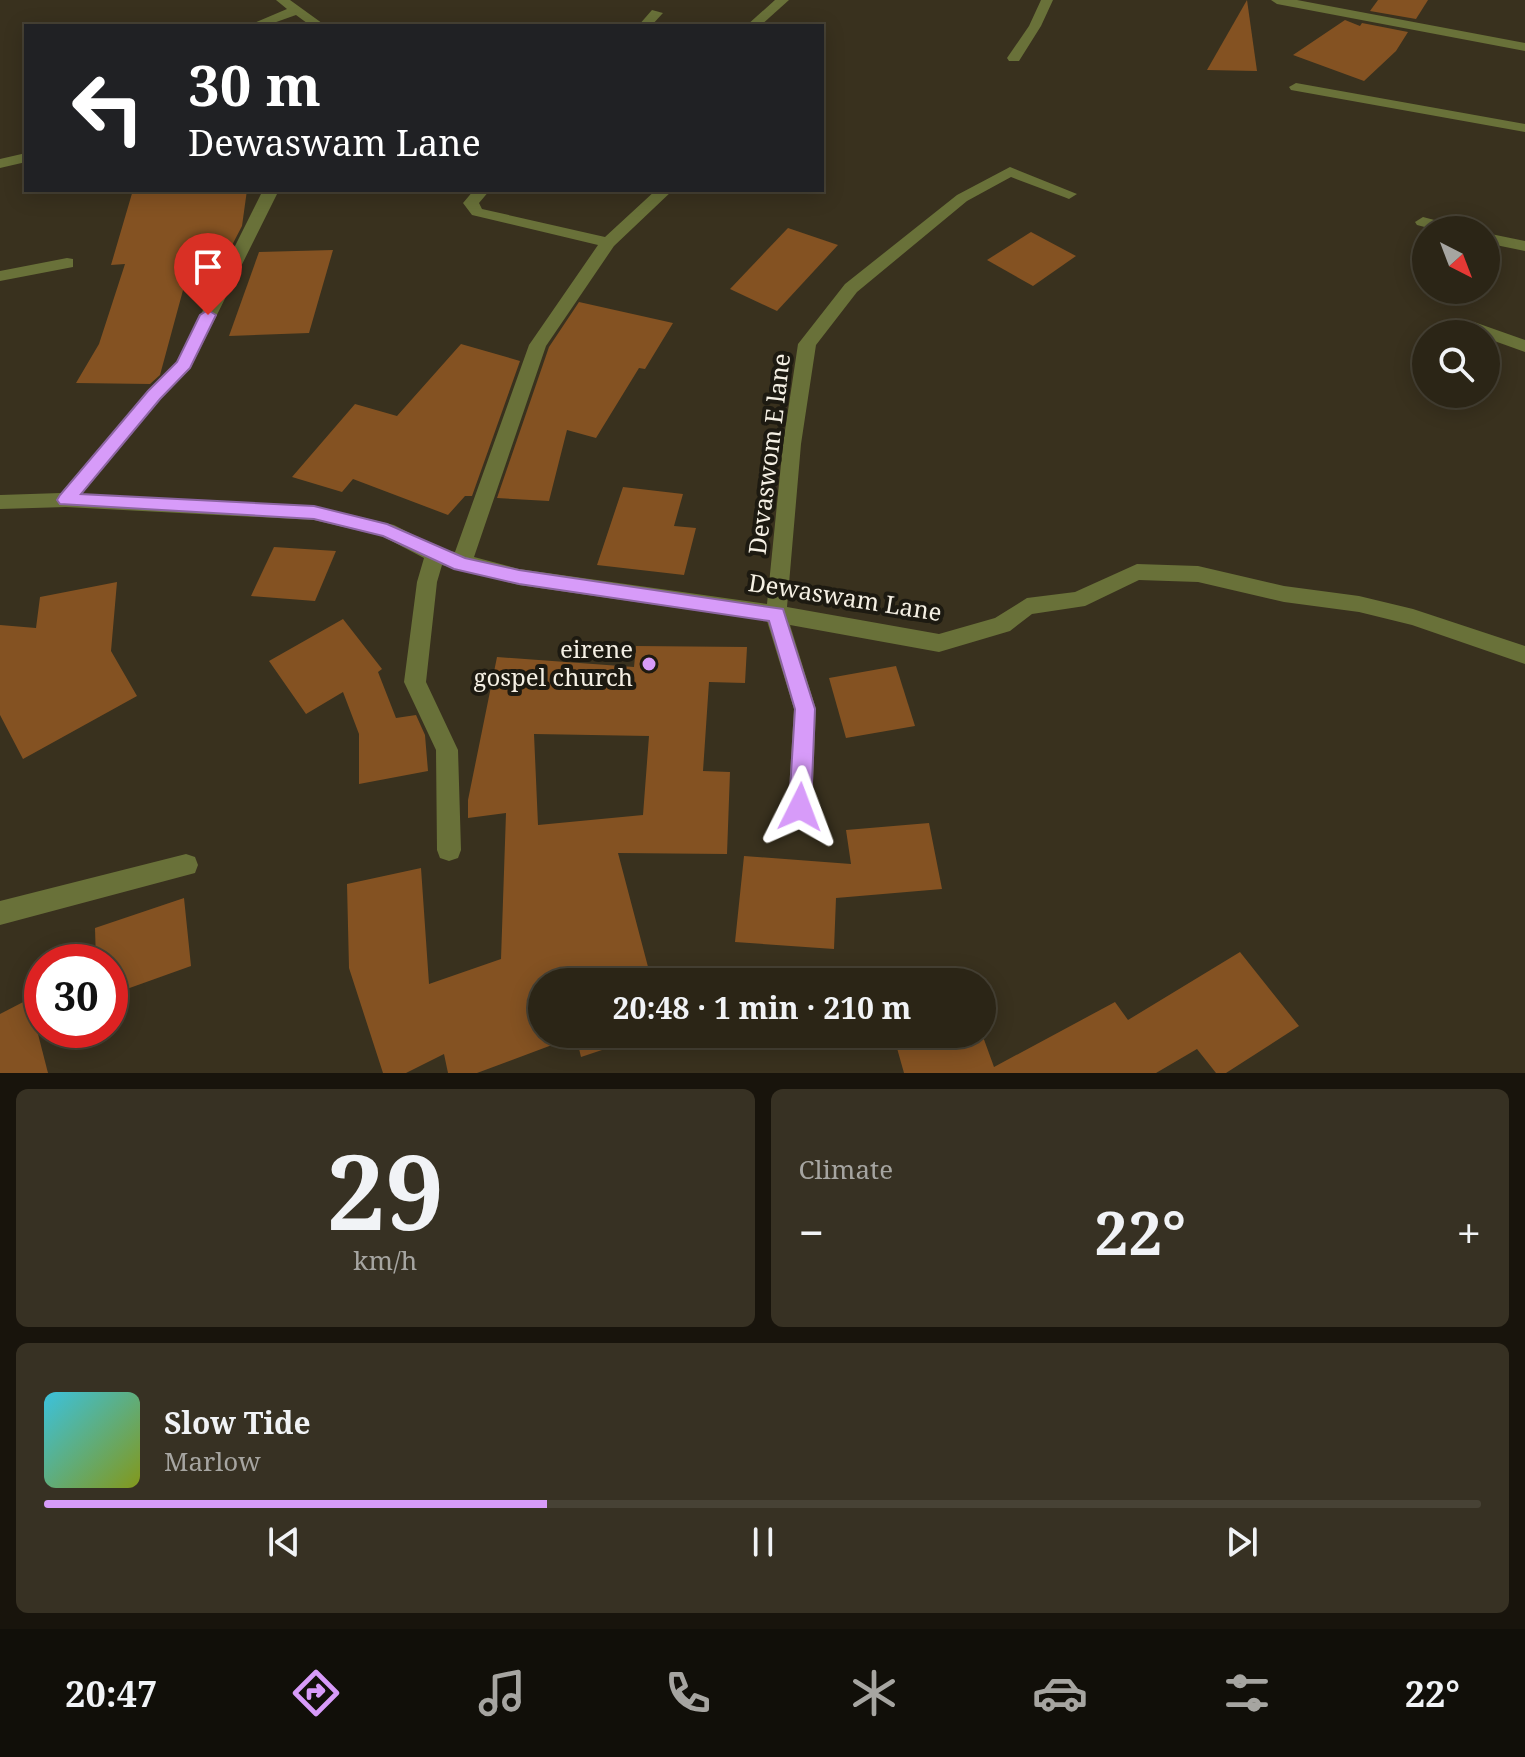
<!DOCTYPE html>
<meta charset="utf-8">
<style>
:root{--surface:#2b2516;--page:#373123;--text:#f1f3f6;--muted:#a6a5a1;--line:#474235;--accent:#d79bf9}
body{margin:0;font-family:"Noto Serif",serif;background:var(--page);color:var(--text);height:100vh;display:flex;flex-direction:column;font-size:30px;white-space:nowrap}
*{box-sizing:border-box;margin:0}
p{font-size:26px;color:var(--muted)}
.icon{flex:none;width:44px;height:44px;fill:none;stroke:currentColor;stroke-width:2;stroke-linecap:round;stroke-linejoin:round}
.map{position:relative;height:1073px;overflow:hidden}
.details{display:flex;flex-direction:column;gap:16px;padding:16px;background:#18140c;flex:1}
.details>*{flex:none}
.top-card{position:absolute;left:24px;top:24px;width:800px;height:168px;border-radius:0px;box-shadow:0 4px 20px #0003,0 0 0 2px var(--line);background:#202124;color:#fff;overflow:hidden}
.needle{width:52px;rotate:138deg}
.controls{position:absolute;left:1412px;top:216px;display:grid;gap:16px}
.controls a{display:grid;place-items:center;width:88px;height:88px;border-radius:50%;background:var(--surface);box-shadow:0 4px 20px #0003,0 0 0 2px var(--line);font-size:40px}
.speed{position:absolute;left:24px;top:944px;display:flex;gap:16px;font-size:40px;font-weight:700;text-align:center}
.speed>*{display:grid;place-content:center;width:104px;height:104px;border-radius:50%;background:var(--surface);box-shadow:0 4px 20px #0003,0 0 0 2px var(--line);line-height:1}
.speed .limit{border:12px solid #d22;background:#fff;color:#111}
.pin{position:absolute;display:grid;place-items:center;width:68px;height:68px;color:#fff;margin:-82px -34px;border-radius:50% 50% 50% 0;rotate:-45deg;box-shadow:0 0 8px #0007}
.pin .icon{rotate:45deg}
.me{position:absolute;width:88px;margin:-44px;rotate:3deg;stroke-linejoin:round;filter:drop-shadow(0 0 6px #0008)}
.turn{display:flex;align-items:center;gap:28px;height:168px;padding:0 32px;font-size:36px}
.turn .icon{width:104px;height:104px;stroke-width:2.5}
.turn b{display:block;font-size:56px;line-height:68px}
.big{font-size:60px;font-weight:700;line-height:1.1}
.details .card{flex:1;display:flex;flex-direction:column;justify-content:center;gap:12px;min-width:0;padding:0 28px;border-radius:12px;background:var(--page)}
.details .dial{align-items:center;gap:0}
.dial b{font-size:104px;line-height:1}
.song{display:flex;align-items:center;gap:24px}
.cover{width:96px;height:96px;border-radius:12px;background:linear-gradient(135deg,hsl(190 70% 55%),hsl(70 70% 35%))}
.played{height:8px;border-radius:4px;background:linear-gradient(90deg,var(--accent) 35%,var(--line) 35%)}
.keys{display:flex;justify-content:space-around;direction:ltr}
.heat{display:flex;justify-content:space-between;align-items:center;font-size:44px;direction:ltr}
.details .tiles{flex:1;display:grid;gap:16px;grid-template-columns:1fr 1fr}
.card:last-child{grid-column:span 2}
.trip{position:absolute;left:528px;top:968px;width:468px;height:80px;border-radius:40px;background:var(--surface);box-shadow:0 4px 20px #0003,0 0 0 2px var(--line);font-weight:700;line-height:80px;text-align:center}
.dock{display:flex;height:128px;justify-content:space-around;align-items:center;background:#110f09;color:var(--muted)}
.dock .icon{width:56px;height:56px}
.dock .selected{color:var(--accent)}
.dock b{font-size:36px;color:var(--text)}
.map>svg:first-child{display:block}
.building{fill:#845222;fill-rule:evenodd}
.lines{fill:none;stroke-linecap:round;stroke-linejoin:round}
.minor{fill:#697139;fill-rule:evenodd}
.route{fill:#d79bf9;stroke:#8c65a2;stroke-width:2}
.poi-dot{fill:#d79bf9;stroke:#1d1a11;stroke-width:3}
.labels{text-anchor:middle;stroke-width:8;stroke-linejoin:round;paint-order:stroke}
.street-label{font-size:24px;fill:#f5f0e4;stroke:#1d1a11}
.poi-label{font-size:24px;fill:#f5f0e4;stroke:#1d1a11;text-anchor:end}
</style>
<div class="map">
<svg width="1525" height="1073" viewBox="0 0 1525 1073">
<rect width="100%" height="100%" fill="#39311e"/>
<g class="building">
<path d="M1247,0L1257,71L1207,70Z"/>
<path d="M1378,0H1428L1416,19L1370,11Z"/>
<path d="M1345,20L1360,26L1362,23L1408,32L1396,51L1364,81L1293,55Z"/>
<path d="M133,190H247L242,226L228,253L192,257L160,375L150,384L76,383L99,344L125,264L111,265Z"/>
<path d="M788,228L838,245L777,311L730,289Z"/>
<path d="M1031,232L1076,256L1033,286L987,260Z"/>
<path d="M333,250L309,333L229,336L259,252Z"/>
<path d="M579,302L673,323L645,369L639,368L596,438L567,430L549,501L497,498L549,347Z"/>
<path d="M461,344L520,361L472,496H465L448,515L353,479L342,492L292,477L355,404L397,416Z"/>
<path d="M623,487L683,494L674,526L696,528L684,575L597,565Z"/>
<path d="M274,547L336,551L315,601L251,596Z"/>
<path d="M117,582L111,651L137,696L23,759L0,715V625L36,628L40,597Z"/>
<path d="M343,619L382,669L378,672L396,718L416,715L425,735L428,771L359,784V734L343,692L306,714L269,661Z"/>
<path d="M636,646L747,647L745,683L709,682L703,771L730,772L727,854L618,853L652,982H542V1034H650L581,1057L576,1036L477,1073H448L444,1054L406,1073H383L349,968L347,884L421,868L429,984L501,959L506,813L468,818V800L497,657L634,667ZM534,734L649,736L643,815L538,825Z"/>
<path d="M896,666L915,726L846,738L829,678Z"/>
<path d="M929,823L942,889L836,898L834,949L735,942L744,856L851,864L846,830Z"/>
<path d="M184,898L191,966L110,995V962H96L95,928Z"/>
<path d="M1240,952L1299,1026L1226,1073H1216L1197,1049L1156,1073H904L893,1034H982L994,1067L1115,1002L1128,1020Z"/>
<path d="M29,999L48,1073H0V1014Z"/>
</g>
<g class="lines">
<g class="minor">
<path d="M276,0H290L326,26H311L296,15L265,26H247L287,9Z"/>
<path d="M775,0H789L760,26H746Z"/>
<path d="M1041,0H1053L1041,26L1019,61H1009L1007,58L1029,26Z"/>
<path d="M1271,0H1297L1525,43V51L1277,4Z"/>
<path d="M652,10L663,13L651,26H638Z"/>
<path d="M1296,83L1525,124V132L1291,90L1289,87Z"/>
<path d="M26,153V162L0,168V159Z"/>
<path d="M1010,167L1077,194L1069,199L1064,197L1011,177L967,201L857,292L816,345L801,444L787,607L939,634L995,618L1027,598L1075,592L1137,564L1198,566L1284,586L1359,596L1413,609L1525,646V664L1412,625L1359,612L1284,602L1198,582L1139,580L1085,606L1032,614L1010,631L939,652L790,625L816,709L812,807L808,815L800,818L792,815L788,807L794,709L767,621L519,585L442,565L437,582L426,682L458,750L461,850L458,858L449,861L440,858L437,850L436,750L404,682L417,582L424,558L382,536L314,520L66,507L0,509V495L61,493L148,391L177,362L263,190H279L190,369L160,399L82,494L314,506L394,525L441,549L455,552L529,345L598,245L472,215L463,203L474,190H490L479,203L482,209L605,237L656,190H673L614,246L546,346L474,557L519,569L767,604L783,444L798,344L845,284L957,195Z"/>
<path d="M1423,217L1461,227L1463,230H1436L1417,225L1415,222Z"/>
<path d="M1486,233L1525,241V251L1486,243Z"/>
<path d="M67,258L73,259V267L0,281V271Z"/>
<path d="M1474,322L1525,340V352L1486,338V334L1468,332L1465,328Z"/>
<path d="M186,854L195,857L198,865L195,873L0,925V901Z"/>
</g>
</g>
<path class="route" d="M208,310L216,315L190,368L160,399L81,494L314,506L387,524L465,558L519,570L783,609L815,709L811,807L807,814L800,817L792,814L789,807L795,709L769,621L519,584L454,569L383,536L314,519L60,504L57,500L60,495L148,391L177,362L200,315Z"/>
<circle class="poi-dot" cx="649" cy="664" r="8"/>
<g class="labels">
<g class="street-label">
<text transform="translate(770 454) rotate(-83)" y="8">Devaswom E lane</text>
<text transform="translate(845 598) rotate(9)" y="8">Dewaswam Lane</text>
</g>
<g class="poi-label">
<text x="633" y="658">eirene<tspan x="633" dy="28">gospel church</tspan></text>
</g>
</g>
</svg>
<div class="controls">
<a><svg class="needle" viewBox="-14 -14 28 28"><path d="M0-13l5 13h-10z" fill="#e53935"/><path d="M0 13l5-13h-10z" fill="#a6a5a1"/></svg></a>
<a><svg class="icon" aria-label="search" viewBox="0 0 24 24"><circle cx="10" cy="10" r="6"/><path d="M15 15l6 6"/></svg></a>
</div>
<div class="speed"><div class="limit">30</div></div>
<div class="pin" style="left:208px;top:315px;background:#d93025"><svg class="icon" aria-label="arrive" viewBox="0 0 24 24"><path d="M6 21V4h12l-3 4 3 4H6"/></svg></div>
<svg class="me" style="left:800px;top:807px" viewBox="-20 -20 40 40"><path d="M0-17L14 15 0 8-14 15z" fill="#d79bf9" stroke="#fff" stroke-width="4"/></svg>
<div class="trip">20:48 · 1 min · 210 m</div>
<div class="top-card">
<div class="turn"><svg class="icon" aria-label="left" viewBox="0 0 24 24"><path d="M17 20v-9H6M10 6l-5 5 5 5"/></svg><div><b>30 m</b>Dewaswam Lane</div></div>
</div>
</div>
<section class="details">
<div class="tiles">
<div class="card dial"><b>29</b><p>km/h</p></div>
<div class="card"><p>Climate</p>
<div class="heat"><a>−</a><b class="big">22°</b><a>+</a></div>
</div>
<div class="card">
<div class="song"><i class="cover"></i><div><b>Slow Tide</b><p>Marlow</p></div></div>
<div class="played"></div>
<div class="keys"><svg class="icon" aria-label="previous" viewBox="0 0 24 24"><path d="M18 5L8 12l10 7zM5 5v14"/></svg><svg class="icon" aria-label="pause" viewBox="0 0 24 24"><path d="M8 5v14M16 5v14"/></svg><svg class="icon" aria-label="next" viewBox="0 0 24 24"><path d="M6 5l10 7-10 7zM19 5v14"/></svg></div>
</div>
</div>
</section>
<nav class="dock">
<b>20:47</b>
<svg class="icon selected" aria-label="directions" viewBox="0 0 24 24"><path d="M12 3l9 9-9 9-9-9zM9 14v-3h6M13 9l2 2-2 2"/></svg>
<svg class="icon" aria-label="music" viewBox="0 0 24 24"><path d="M9 18V5l10-2v13"/><circle cx="6" cy="18" r="3"/><circle cx="16" cy="16" r="3"/></svg>
<svg class="icon" aria-label="phone" viewBox="0 0 24 24"><path d="M5 4h4l2 5-3 2q2 4 5 5l2-3 5 2v4C11 20 4 13 5 4z"/></svg>
<svg class="icon" aria-label="climate" viewBox="0 0 24 24"><path d="M12 3v18M4 7l16 10M4 17L20 7"/></svg>
<svg class="icon" aria-label="car" viewBox="0 0 24 24"><path d="M5 17H2v-5l4-1 3-4h7l3 4 3 1v5h-3M9 17h6M6 11h13"/><circle cx="7" cy="17" r="2"/><circle cx="17" cy="17" r="2"/></svg>
<svg class="icon" aria-label="filters" viewBox="0 0 24 24"><path d="M4 7h16M4 17h16"/><circle cx="9" cy="7" r="2"/><circle cx="15" cy="17" r="2"/></svg>
<b>22°</b>
</nav>
